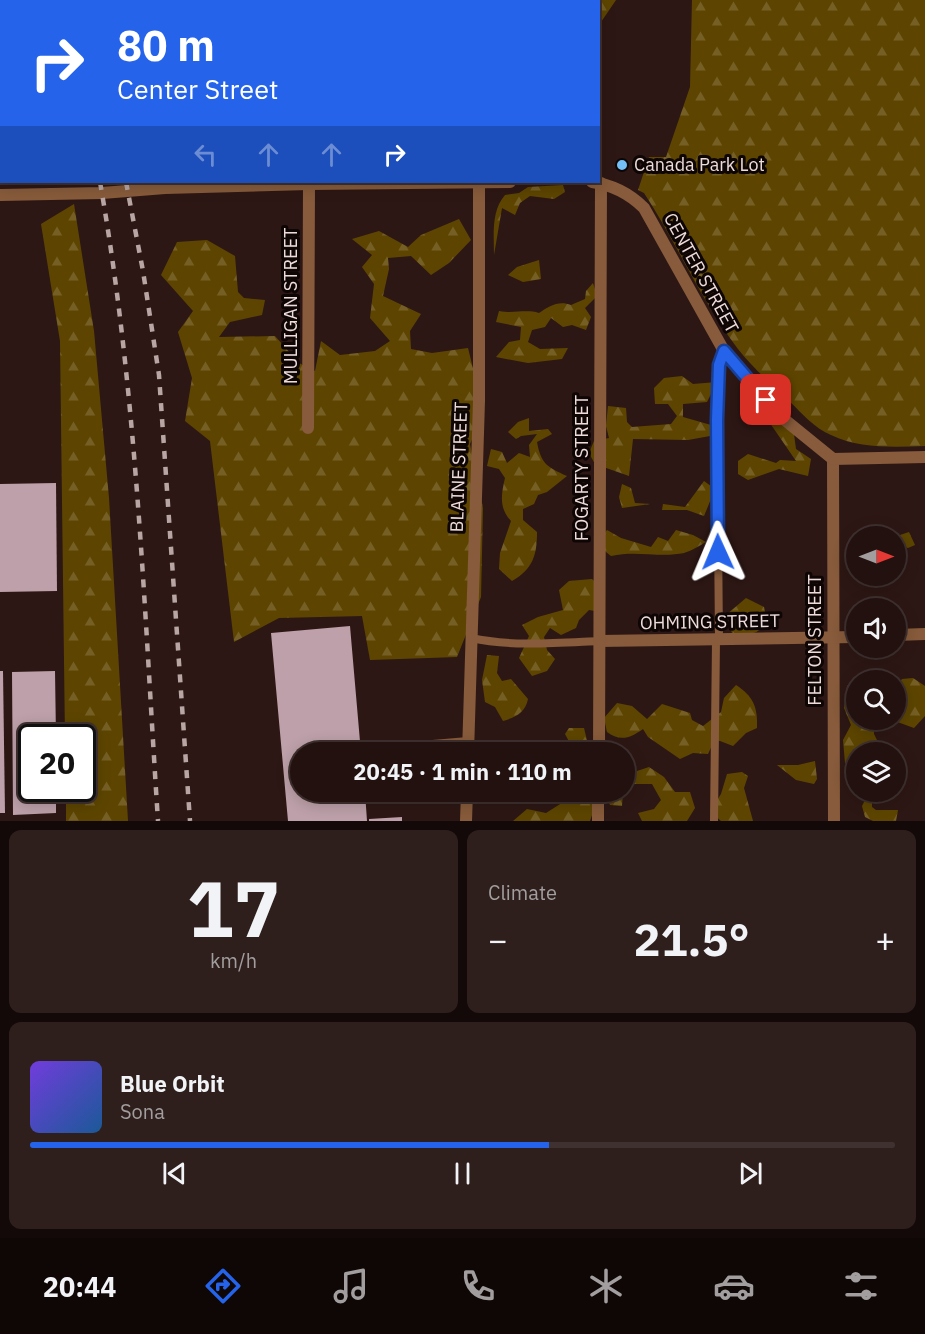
<!DOCTYPE html>
<meta charset="utf-8">
<style>
:root{--surface:#22110f;--page:#2e1f1d;--text:#f1f3f6;--muted:#a29d9e;--line:#3f312f;--accent:#2563eb}
body{margin:0;font-family:"IBM Plex Sans",sans-serif;background:var(--page);color:var(--text);height:100vh;display:flex;flex-direction:column;font-size:22px;white-space:nowrap}
*{box-sizing:border-box;margin:0}
p{font-size:20px;color:var(--muted)}
.icon{flex:none;width:33px;height:33px;fill:none;stroke:currentColor;stroke-width:2;stroke-linecap:round;stroke-linejoin:round}
.map{position:relative;height:821px;overflow:hidden}
.side{display:flex;flex-direction:column;gap:9px;padding:9px;background:#130908;flex:1}
.side>*{flex:none}
.hud{position:absolute;left:0px;top:0px;width:600px;height:183px;box-shadow:0 3px 15px #0003,0 0 0 2px var(--line);background:#2563eb;color:#fff;overflow:hidden}
.needle{width:39px;rotate:90deg}
.fabs{position:absolute;left:846px;top:526px;display:grid;gap:12px}
.fabs a{display:grid;place-items:center;width:60px;height:60px;border-radius:50%;background:var(--surface);box-shadow:0 3px 15px #0003,0 0 0 2px var(--line);font-size:30px}
.speed{position:absolute;left:18px;top:724px;display:flex;gap:12px;font-size:30px;font-weight:700;text-align:center}
.speed>*{display:grid;place-content:center;width:78px;height:78px;border-radius:50%;background:var(--surface);box-shadow:0 3px 15px #0003,0 0 0 2px var(--line);line-height:1}
.speed .limit{border:3px solid #111;border-radius:9px;background:#fff;color:#111}
.pin{position:absolute;display:grid;place-items:center;width:51px;height:51px;color:#fff;margin:-26px;border-radius:12px;box-shadow:0 3px 9px #0006}
.me{position:absolute;width:66px;margin:-33px;rotate:359deg;stroke-linejoin:round;filter:drop-shadow(0 0 4px #0008)}
.turn{display:flex;align-items:center;gap:21px;height:126px;padding:0 18px;font-size:27px}
.turn .icon{width:78px;height:78px;stroke-width:2.5}
.turn b{display:block;font-size:42px;line-height:51px}
.lanes{display:flex;align-items:center;height:57px;padding:0 18px;background:#0003;justify-content:center;gap:30px;direction:ltr}
.lanes .off{opacity:.35}
.big{font-size:45px;font-weight:700;line-height:1.1}
.side .widget{flex:1;display:flex;flex-direction:column;justify-content:center;gap:9px;min-width:0;padding:0 21px;border-radius:12px;background:var(--page)}
.side .dial{align-items:center;gap:0}
.dial b{font-size:78px;line-height:1}
.song{display:flex;align-items:center;gap:18px}
.cover{width:72px;height:72px;border-radius:9px;background:linear-gradient(135deg,hsl(260 70% 55%),hsl(210 70% 35%))}
.played{height:6px;border-radius:3px;background:linear-gradient(90deg,var(--accent) 60%,var(--line) 60%)}
.keys{display:flex;justify-content:space-around;direction:ltr}
.heat{display:flex;justify-content:space-between;align-items:center;font-size:33px;direction:ltr}
.side .tiles{flex:1;display:grid;gap:9px;grid-template-columns:1fr 1fr}
.widget:last-child{grid-column:span 2}
.trip{position:absolute;left:290px;top:742px;width:345px;height:60px;border-radius:30px;background:var(--surface);box-shadow:0 3px 15px #0003,0 0 0 2px var(--line);font-weight:700;line-height:60px;text-align:center}
.menu{display:flex;height:96px;justify-content:space-around;align-items:center;background:#0e0706;color:var(--muted)}
.menu .icon{width:42px;height:42px}
.menu .current{color:var(--accent)}
.menu b{font-size:27px;color:var(--text)}
.map>svg:first-child{display:block}
.forest{fill:url(#forest-firs)}
.building{fill:#bda0a9}
.lines{fill:none;stroke-linecap:round;stroke-linejoin:round}
.service{stroke:#875b3b;stroke-width:8}
.minor{stroke:#875b3b;stroke-width:12}
.tertiary{stroke:#875b3b;stroke-width:12}
.rail{stroke:#b8a6a4;stroke-width:4.5;stroke-dasharray:8 8;stroke-linecap:butt}
.route-casing{stroke:#184099;stroke-width:15}
.route{stroke:#2563eb;stroke-width:10}
.poi-dot{fill:#74c0f6;stroke:#0e0505;stroke-width:2}
.labels{text-anchor:middle;stroke-width:6;stroke-linejoin:round;paint-order:stroke}
.poi-label{font-size:18px;fill:#eddcda;stroke:#0e0505;text-anchor:start}
.street-label{font-size:18px;fill:#eddcda;stroke:#0e0505}
</style>
<div class="map">
<svg width="925" height="821" viewBox="0 0 925 821">
<defs>
<pattern id="forest-firs" width="22" height="20" patternUnits="userSpaceOnUse" patternTransform="scale(1.5)"><rect width="22" height="20" fill="#5d4501"/><path d="M5 1l3.5 6h-7zM16 11l3.5 6h-7z" fill="#755f25"/></pattern>
</defs>
<rect width="100%" height="100%" fill="#2d1714"/>
<g class="forest">
<path d="M135,0H616L599,25L598,2Z"/>
<path d="M692,0H925V446C894,447 860,449 831,435C814,428 802,413 789,401C771,384 753,368 738,349C701,301 677,243 644,193L638,190L649,157H666L690,87Z"/>
<path d="M563,185L565,192L554,199L530,196L520,203L515,215L502,208L494,255C494,235 491,211 505,195L519,193L528,187Z"/>
<path d="M74,204L94,331L109,498L128,821H66V789H82V738H65L60,341L41,224Z"/>
<path d="M459,219L471,240L449,263L431,275L411,256L388,258L389,269L383,296L421,314L410,331L411,349L432,353L468,348L484,413L470,444L483,508L481,597L457,657L370,660L362,616L279,618L234,642L210,441L185,421L192,378L178,332L193,311L161,275L177,242L207,240L235,256L238,292L244,298L265,300L262,315L230,322L219,337L275,336L299,363L315,371L321,341L340,355L375,351L390,341L370,318L374,284L362,267L372,255L352,239L379,231L408,247L421,235Z"/>
<path d="M539,260L541,279L523,282L508,275L517,267Z"/>
<path d="M593,283L597,296L585,308L591,317L586,330L572,325L563,327L551,318L545,327L532,330L528,342L540,349L568,348L562,359L528,363L496,357L509,342L520,340L521,327L496,322L499,311C514,314 525,309 539,313C549,306 559,300 571,305L585,299L586,291Z"/>
<path d="M682,376L693,384L717,382L707,402L683,404V417L711,425L710,436L688,440L633,439L629,476L595,464L589,453L594,441L609,438L606,426L608,406L626,408L627,422L632,427L671,424L677,416L668,404H655L654,388L664,378Z"/>
<path d="M772,399L792,420L796,449L811,459L808,476L779,469L748,480L738,474V461L748,454L776,463L780,460L796,461L761,410Z"/>
<path d="M529,418V431L548,429L552,434L537,442C541,464 547,467 567,476L547,492L538,495L534,504L523,509V520L537,532C537,555 533,569 512,581L499,569L500,553L511,521C499,508 501,495 505,478L499,469L487,466L491,449L502,452L507,463L519,453L530,457L529,445L537,434L521,436L516,439L508,432L518,422Z"/>
<path d="M704,481L715,489L704,516L687,510H662L663,504L685,507Z"/>
<path d="M622,484L631,488L635,503L650,504L622,508L619,497Z"/>
<path d="M607,530L621,538L651,547L658,537L668,541L676,530L693,535L706,542C699,546 691,551 684,553C660,558 636,550 611,556L596,544Z"/>
<path d="M909,532L915,545L908,548L896,544L894,537Z"/>
<path d="M592,579L605,591L595,611L589,610L579,620L576,628L561,635L550,628L544,637L547,650L555,659L547,671L532,676L519,658L529,636L522,625L538,617L563,610L559,590L569,581Z"/>
<path d="M746,598L764,607L767,621C758,635 748,636 732,633L726,615Z"/>
<path d="M487,655L499,656L497,673L502,681L511,679L528,699C525,713 516,717 503,721L495,707L485,702L482,680Z"/>
<path d="M859,676L861,681H856V720H874V734L879,744L871,753H856V768L845,763L843,740L851,725L844,708L847,686Z"/>
<path d="M913,678L925,686V716L914,728L892,720H896V688L902,679Z"/>
<path d="M736,685C753,696 758,707 757,728L746,733L733,746L715,739L708,754L693,753L680,759L648,737L643,729C630,738 621,742 607,732L604,718L617,703L632,706L647,719L662,704L690,713L692,720L703,726L721,712L724,698Z"/>
<path d="M569,728H584L590,753H570L572,747L565,734Z"/>
<path d="M815,761L817,779L814,784L796,780L777,765H798Z"/>
<path d="M649,767L664,777L675,792H690L695,808L687,821H642L638,813L654,809L661,800L652,784H633L624,788V780H631L634,772Z"/>
<path d="M742,772L748,776L744,788L753,821H721L710,811L721,794L727,774Z"/>
<path d="M608,792H623L622,806L610,805L606,796Z"/>
<path d="M869,792H877L872,800V807L876,810H898L896,821H873L865,817L862,806Z"/>
<path d="M592,796L593,812L590,821H513L527,809L546,813L568,799L579,801Z"/>
</g>
<g class="building">
<path d="M56,483L57,591L0,592V484Z"/>
<path d="M350,626L361,753H300V792H365L367,821H288L271,633Z"/>
<path d="M0,671H3L5,813H0Z"/>
<path d="M55,671L56,738H32V789H56V813L13,815L12,672Z"/>
<path d="M402,817V821H369V819Z"/>
</g>
<g class="lines">
<g class="service">
<path d="M17,0L18,2"/>
<path d="M126,0V2"/>
<path d="M471,638C513,647 557,643 600,641"/>
<path d="M719,640L717,420L719,365L724,351"/>
<path d="M373,749L468,741"/>
<path d="M714,821L716,640"/>
</g>
<g class="minor">
<path d="M308,428L309,184"/>
<path d="M833,459L834,821"/>
<path d="M896,635L925,634"/>
<path d="M600,641L856,637"/>
<path d="M599,753L601,183"/>
<path d="M598,821V792"/>
</g>
<g class="tertiary">
<path d="M592,182C613,185 629,193 644,208L724,351L780,416L833,459L925,457"/>
<path d="M0,195L102,193L165,188L309,184L510,182"/>
<path d="M468,753L479,401V182"/>
<path d="M466,821L467,792"/>
</g>
<g class="rail">
<path d="M67,0L68,2"/>
<path d="M88,0L89,2"/>
<path d="M100,182C137,392 144,608 158,821"/>
<path d="M126,182L143,271L159,375L190,821"/>
</g>
</g>
<g class="lines">
<g class="route-casing">
<path id="route" d="M718,552L717,420L719,365L724,351L766,400"/>
</g>
<use href="#route" class="route"/>
</g>
<circle class="poi-dot" cx="622" cy="165" r="6"/>
<g class="labels">
<g class="poi-label">
<text x="634" y="171">Canada Park Lot</text>
</g>
<g class="street-label">
<text transform="translate(701 273) rotate(61)" y="6">CENTER STREET</text>
<text transform="translate(291 306) rotate(-90)" y="6">MULLIGAN STREET</text>
<text transform="translate(459 467) rotate(-88)" y="6">BLAINE STREET</text>
<text transform="translate(582 468) rotate(-90)" y="6">FOGARTY STREET</text>
<text transform="translate(710 622) rotate(-1)" y="6">OHMING STREET</text>
<text transform="translate(815 640) rotate(-90)" y="6">FELTON STREET</text>
</g>
</g>
</svg>
<div class="fabs">
<a><svg class="needle" viewBox="-14 -14 28 28"><path d="M0-13l5 13h-10z" fill="#e53935"/><path d="M0 13l5-13h-10z" fill="#a29d9e"/></svg></a>
<a><svg class="icon" aria-label="sound" viewBox="0 0 24 24"><path d="M4 9h4l5-4v14l-5-4H4zM17 9q2 3 0 6"/></svg></a>
<a><svg class="icon" aria-label="search" viewBox="0 0 24 24"><circle cx="10" cy="10" r="6"/><path d="M15 15l6 6"/></svg></a>
<a><svg class="icon" aria-label="layers" viewBox="0 0 24 24"><path d="M12 4l9 5-9 5-9-5zM3 14l9 5 9-5"/></svg></a>
</div>
<div class="speed"><div class="limit">20</div></div>
<div class="pin" style="left:766px;top:400px;background:#d93025"><svg class="icon" aria-label="arrive" viewBox="0 0 24 24"><path d="M6 21V4h12l-3 4 3 4H6"/></svg></div>
<svg class="me" style="left:718px;top:552px" viewBox="-20 -20 40 40"><path d="M0-17L14 15 0 8-14 15z" fill="#2563eb" stroke="#fff" stroke-width="4"/></svg>
<div class="trip">20:45 · 1 min · 110 m</div>
<div class="hud">
<div class="turn"><svg class="icon" aria-label="right" viewBox="0 0 24 24"><path d="M7 20v-9h11M14 6l5 5-5 5"/></svg><div><b>80 m</b>Center Street</div></div>
<div class="lanes"><svg class="icon off" aria-label="left" viewBox="0 0 24 24"><path d="M17 20v-9H6M10 6l-5 5 5 5"/></svg><svg class="icon off" aria-label="ahead" viewBox="0 0 24 24"><path d="M12 20V5M6 11l6-6 6 6"/></svg><svg class="icon off" aria-label="ahead" viewBox="0 0 24 24"><path d="M12 20V5M6 11l6-6 6 6"/></svg><svg class="icon" aria-label="right" viewBox="0 0 24 24"><path d="M7 20v-9h11M14 6l5 5-5 5"/></svg></div>
</div>
</div>
<section class="side">
<div class="tiles">
<div class="widget dial"><b>17</b><p>km/h</p></div>
<div class="widget"><p>Climate</p>
<div class="heat"><a>−</a><b class="big">21.5°</b><a>+</a></div>
</div>
<div class="widget">
<div class="song"><i class="cover"></i><div><b>Blue Orbit</b><p>Sona</p></div></div>
<div class="played"></div>
<div class="keys"><svg class="icon" aria-label="previous" viewBox="0 0 24 24"><path d="M18 5L8 12l10 7zM5 5v14"/></svg><svg class="icon" aria-label="pause" viewBox="0 0 24 24"><path d="M8 5v14M16 5v14"/></svg><svg class="icon" aria-label="next" viewBox="0 0 24 24"><path d="M6 5l10 7-10 7zM19 5v14"/></svg></div>
</div>
</div>
</section>
<nav class="menu">
<b>20:44</b>
<svg class="icon current" aria-label="directions" viewBox="0 0 24 24"><path d="M12 3l9 9-9 9-9-9zM9 14v-3h6M13 9l2 2-2 2"/></svg>
<svg class="icon" aria-label="music" viewBox="0 0 24 24"><path d="M9 18V5l10-2v13"/><circle cx="6" cy="18" r="3"/><circle cx="16" cy="16" r="3"/></svg>
<svg class="icon" aria-label="phone" viewBox="0 0 24 24"><path d="M5 4h4l2 5-3 2q2 4 5 5l2-3 5 2v4C11 20 4 13 5 4z"/></svg>
<svg class="icon" aria-label="climate" viewBox="0 0 24 24"><path d="M12 3v18M4 7l16 10M4 17L20 7"/></svg>
<svg class="icon" aria-label="car" viewBox="0 0 24 24"><path d="M5 17H2v-5l4-1 3-4h7l3 4 3 1v5h-3M9 17h6M6 11h13"/><circle cx="7" cy="17" r="2"/><circle cx="17" cy="17" r="2"/></svg>
<svg class="icon" aria-label="filters" viewBox="0 0 24 24"><path d="M4 7h16M4 17h16"/><circle cx="9" cy="7" r="2"/><circle cx="15" cy="17" r="2"/></svg>
</nav>
